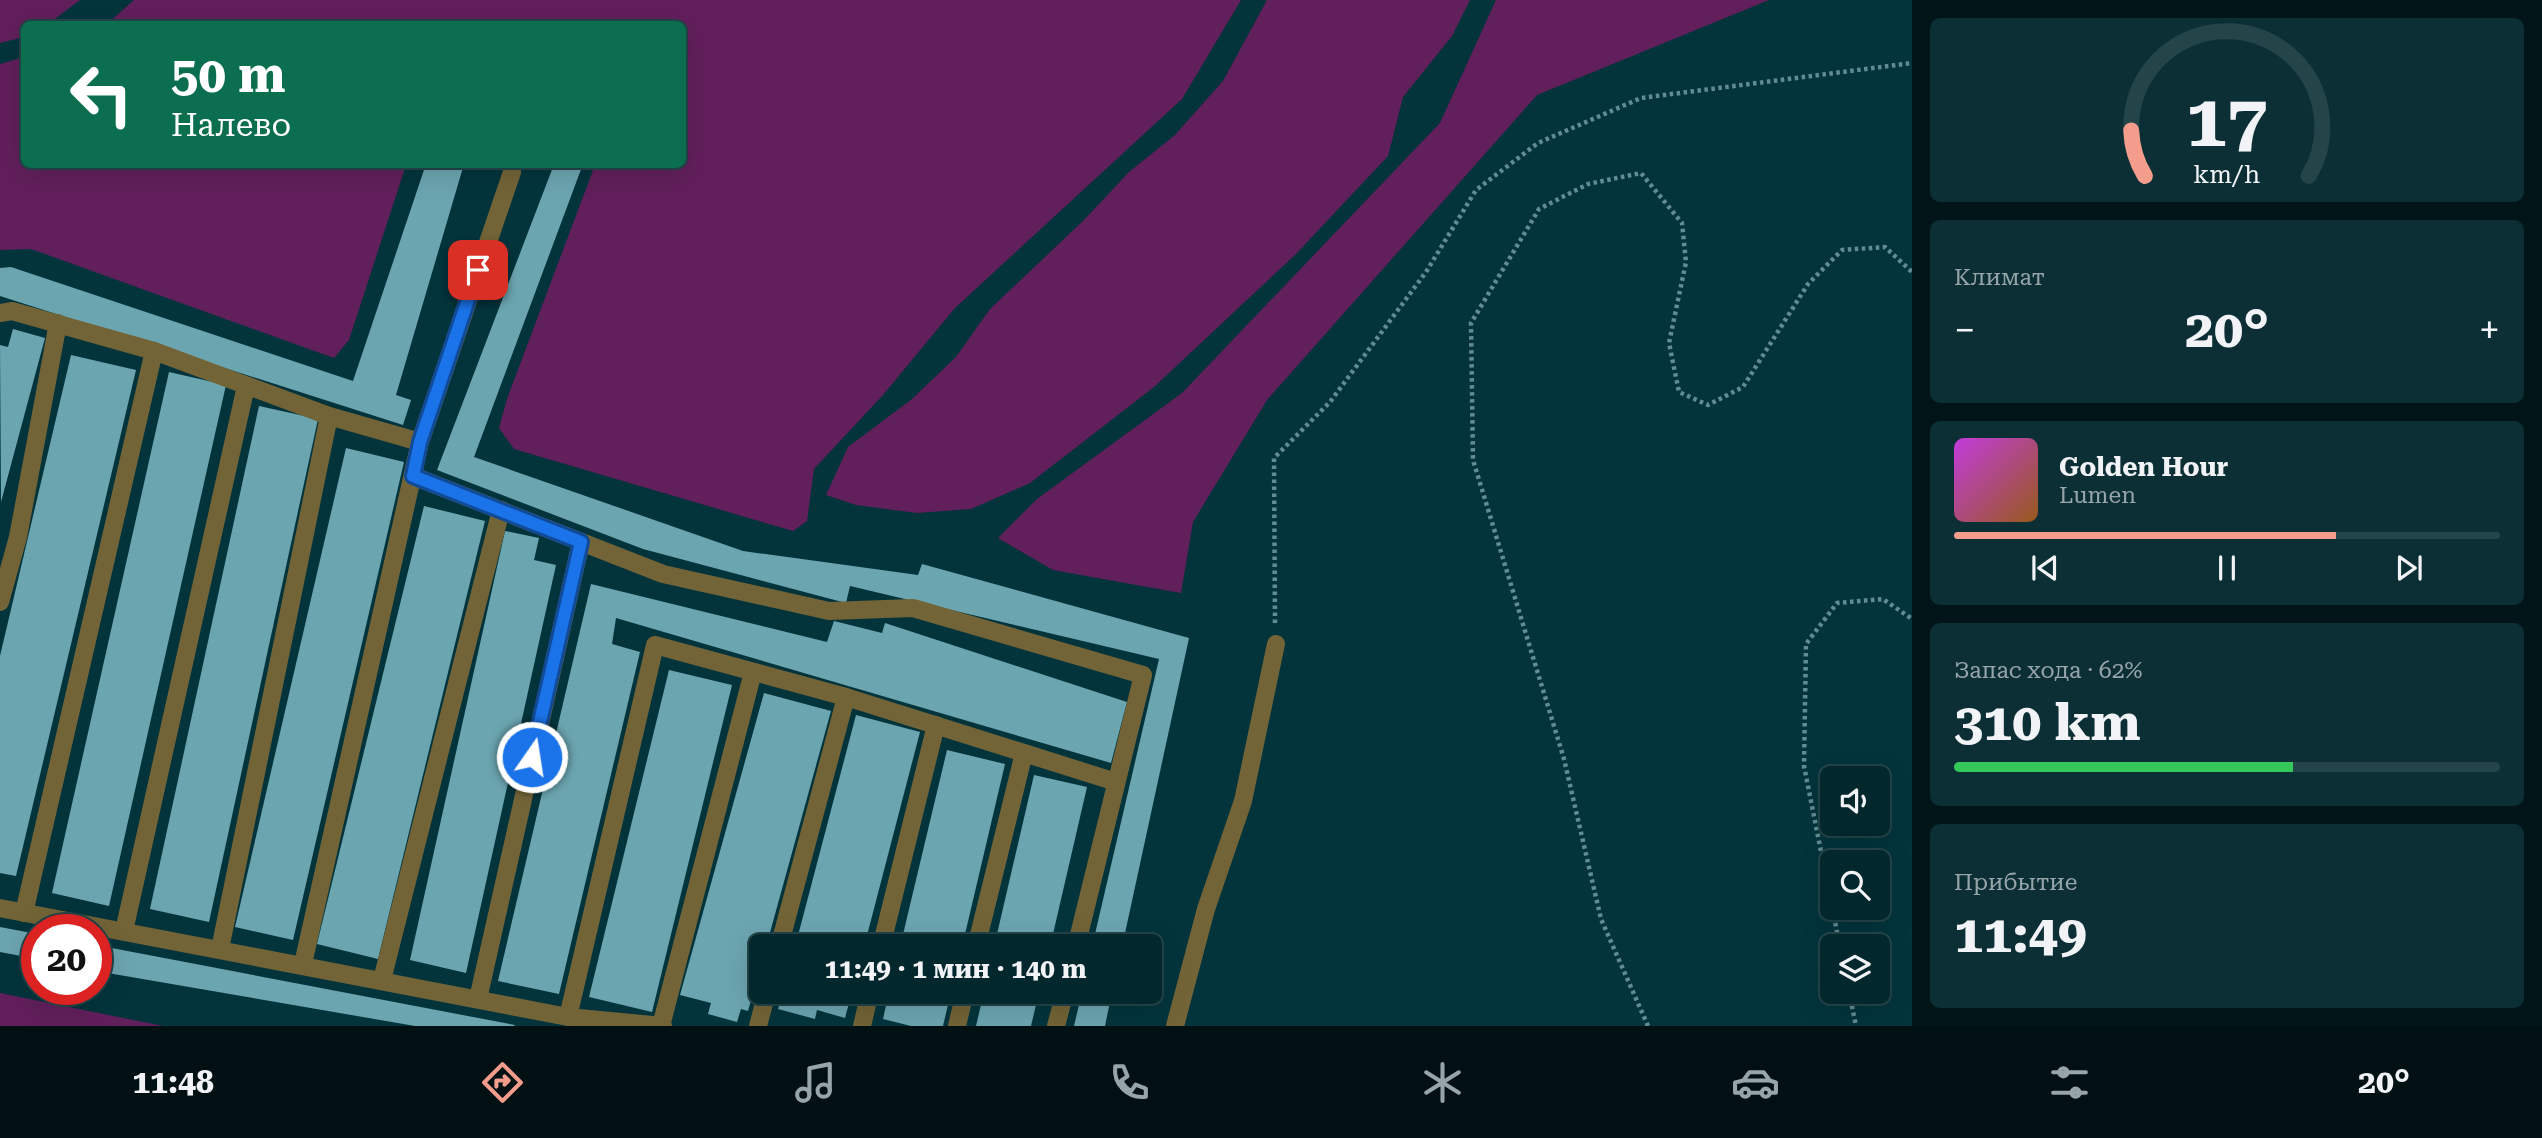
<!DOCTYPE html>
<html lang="ru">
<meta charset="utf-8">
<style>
:root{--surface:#02272d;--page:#0c2f35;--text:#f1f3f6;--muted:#96a5aa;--line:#234449;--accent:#f49d8c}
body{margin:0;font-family:"Roboto Serif",serif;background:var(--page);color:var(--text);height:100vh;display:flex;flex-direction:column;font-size:26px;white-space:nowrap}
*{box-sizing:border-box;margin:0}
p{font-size:23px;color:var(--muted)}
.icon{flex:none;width:38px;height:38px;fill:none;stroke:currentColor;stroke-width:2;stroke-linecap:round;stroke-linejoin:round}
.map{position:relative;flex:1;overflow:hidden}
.details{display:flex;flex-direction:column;gap:18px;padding:18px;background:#011519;width:630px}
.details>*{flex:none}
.banner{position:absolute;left:21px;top:21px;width:665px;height:147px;border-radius:10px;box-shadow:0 7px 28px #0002,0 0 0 2px var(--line);background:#0b6e4f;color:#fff;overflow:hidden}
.buttons{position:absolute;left:1820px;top:766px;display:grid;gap:14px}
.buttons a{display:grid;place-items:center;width:70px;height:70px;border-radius:10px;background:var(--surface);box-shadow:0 7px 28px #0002,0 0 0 2px var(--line);font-size:35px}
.speed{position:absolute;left:21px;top:914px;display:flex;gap:14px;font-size:35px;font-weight:700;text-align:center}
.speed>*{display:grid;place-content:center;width:91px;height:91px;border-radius:50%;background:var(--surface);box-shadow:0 7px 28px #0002,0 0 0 2px var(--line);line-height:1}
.speed .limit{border:10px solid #d22;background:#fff;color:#111}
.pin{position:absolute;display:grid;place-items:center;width:60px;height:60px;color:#fff;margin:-30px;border-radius:14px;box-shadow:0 4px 10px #0006}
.me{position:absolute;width:77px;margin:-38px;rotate:13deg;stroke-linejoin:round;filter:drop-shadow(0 0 5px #0008)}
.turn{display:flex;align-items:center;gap:24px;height:147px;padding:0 35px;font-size:32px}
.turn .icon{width:91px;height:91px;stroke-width:2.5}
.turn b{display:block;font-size:49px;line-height:60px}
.big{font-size:52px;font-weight:700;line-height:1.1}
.details .widget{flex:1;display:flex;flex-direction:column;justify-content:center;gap:10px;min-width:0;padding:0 24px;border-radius:10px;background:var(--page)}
.details .dial{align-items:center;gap:0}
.dial svg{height:182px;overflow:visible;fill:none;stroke:var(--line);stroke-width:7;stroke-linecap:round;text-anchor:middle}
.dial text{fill:var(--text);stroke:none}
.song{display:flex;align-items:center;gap:21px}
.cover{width:84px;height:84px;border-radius:10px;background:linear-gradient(135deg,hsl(290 70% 55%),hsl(30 70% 35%))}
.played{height:7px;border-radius:4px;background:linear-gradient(90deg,var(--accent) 70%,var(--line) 70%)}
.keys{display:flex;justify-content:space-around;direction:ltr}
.heat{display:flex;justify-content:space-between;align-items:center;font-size:38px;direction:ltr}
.charge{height:10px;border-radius:5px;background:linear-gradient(90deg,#34c759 62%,var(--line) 0)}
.trip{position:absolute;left:749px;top:934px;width:413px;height:70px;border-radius:10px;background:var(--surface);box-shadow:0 7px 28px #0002,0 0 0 2px var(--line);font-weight:700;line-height:70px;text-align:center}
.dock{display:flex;height:112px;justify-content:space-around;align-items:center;background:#011012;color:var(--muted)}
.dock .icon{width:49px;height:49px}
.dock .selected{color:var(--accent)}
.dock b{font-size:32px;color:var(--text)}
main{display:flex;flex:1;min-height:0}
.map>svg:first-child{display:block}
.green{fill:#611f5b}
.building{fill:#6ba5b0}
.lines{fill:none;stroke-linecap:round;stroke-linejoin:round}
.path{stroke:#638b92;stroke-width:4.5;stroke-dasharray:3.5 3.5;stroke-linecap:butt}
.minor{stroke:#736437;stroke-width:18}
.route-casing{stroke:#114b97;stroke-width:18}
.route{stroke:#1a73e8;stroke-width:12}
</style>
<main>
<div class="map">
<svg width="1912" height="1026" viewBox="0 0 1912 1026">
<rect width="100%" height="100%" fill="#03343c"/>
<g class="green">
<path d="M0,0H80L48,24H24V37L0,43Z"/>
<path d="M134,0H1241L1182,99L955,308L883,395L814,469L807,521L793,531L514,449L499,428L507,399L595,165L682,164V24H107Z"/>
<path d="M1267,0H1470L1452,36L1403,97L1388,156L1296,254L1154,387L1030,483L971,509L917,513L856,505L826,495L848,447L912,399L956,357L990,309L1084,220L1129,172L1175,135L1223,81Z"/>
<path d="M1496,0H1769L1537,95L1267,400L1193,522L1181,593L1053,570L998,538L1037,499L1182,393L1440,123Z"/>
<path d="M24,57V164L406,165L349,340L334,358L31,249L0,250V64Z"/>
<path d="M0,993L163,1026H0Z"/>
</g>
<g class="building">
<path d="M426,164H464L396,395L411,400L403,425L0,296V268L11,267L353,381Z"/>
<path d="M546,164H583L474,457L743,551L918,575L922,564L1189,638L1122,947H1092L1159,659L850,586L846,603L643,549L437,470L553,167Z"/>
<path d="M13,329L45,338L1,502L0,345L8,347Z"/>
<path d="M71,355L136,370L16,876L0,873V656Z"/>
<path d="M169,372L226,385L109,906L52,893Z"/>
<path d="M259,406L318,419L209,922L150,909Z"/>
<path d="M346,448L404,462L293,940L235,927Z"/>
<path d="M424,506L485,521L378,959L317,944Z"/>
<path d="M505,531L539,538L534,560L556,565L466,973L410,960Z"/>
<path d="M591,584L827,642L834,621L882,633L885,623L1127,702L1111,763L616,618L612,644L640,652L559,994L498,981Z"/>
<path d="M669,670L732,685L652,1012L589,997Z"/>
<path d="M764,693L831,711L766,947H761V965L748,1011L741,1009L737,1022L708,1014L711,1003L680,995Z"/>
<path d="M856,715L920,732L864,947H795Z"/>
<path d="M947,750L1005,764L962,947H900Z"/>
<path d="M1034,775L1087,787L1050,947H994Z"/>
<path d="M0,927L37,934V959L0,952Z"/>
<path d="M96,945L515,1025L514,1026H415L96,971Z"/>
<path d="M783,992H852L845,1018L817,1010L815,1019L778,1009Z"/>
<path d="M889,992H951L943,1026H911L883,1019Z"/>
<path d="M984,992H1039L1031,1026H976Z"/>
<path d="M1082,992H1112L1105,1026H1074Z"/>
</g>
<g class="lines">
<g class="path">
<path d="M1275,623L1274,458L1330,402L1426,272L1476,190L1538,143L1641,98L1912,63"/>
<path d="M1840,947L1804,766L1806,644L1837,603L1883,599L1912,619"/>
<path d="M1849,992L1856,1026"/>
<path d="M1648,1026L1601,919L1564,759L1473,460L1471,323L1539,209L1588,184L1641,173L1682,223L1686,262L1669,343L1679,392L1708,405L1743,387L1808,284L1842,250L1885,247L1912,272"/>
</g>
<g class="minor">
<path d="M0,313L12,311L154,351L329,416L420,442"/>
<path d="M413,476L663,574L829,611L913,608L1143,675L1076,947"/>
<path d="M0,602L18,537L58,323"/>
<path d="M0,908L568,1017L663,1026"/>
<path d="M24,913L154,351"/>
<path d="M124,931L246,386"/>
<path d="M779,947L846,697"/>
<path d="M881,947L936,725"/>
<path d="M976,947L1024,753"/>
<path d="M220,949L329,416"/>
<path d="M303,964L420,442L512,172"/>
<path d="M382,980L501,510"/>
<path d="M478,999L581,542"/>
<path d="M568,1017L655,645L846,697L1116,782"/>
<path d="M661,1026L753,672"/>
<path d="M758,1026L767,992"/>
<path d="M862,1026L870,992"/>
<path d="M957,1026L965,992"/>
<path d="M1056,1026L1065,992"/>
<path d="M1175,1026L1206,909L1243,801L1276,644"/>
</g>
</g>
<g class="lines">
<g class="route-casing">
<path id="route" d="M478,270L420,442L413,476L581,542L532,757"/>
</g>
<use href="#route" class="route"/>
</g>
</svg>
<div class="buttons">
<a><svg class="icon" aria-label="sound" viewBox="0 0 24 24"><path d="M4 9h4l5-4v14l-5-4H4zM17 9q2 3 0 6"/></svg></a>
<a><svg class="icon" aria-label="search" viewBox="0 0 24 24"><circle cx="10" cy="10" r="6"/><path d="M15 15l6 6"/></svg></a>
<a><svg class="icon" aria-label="layers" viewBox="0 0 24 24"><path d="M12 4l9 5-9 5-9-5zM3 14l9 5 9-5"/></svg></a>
</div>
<div class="speed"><div class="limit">20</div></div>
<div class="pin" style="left:478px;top:270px;background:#d93025"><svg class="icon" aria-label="arrive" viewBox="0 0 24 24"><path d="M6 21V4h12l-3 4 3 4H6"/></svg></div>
<svg class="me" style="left:532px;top:757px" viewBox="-20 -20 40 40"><circle r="17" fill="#1a73e8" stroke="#fff" stroke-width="3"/><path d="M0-11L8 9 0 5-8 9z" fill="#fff"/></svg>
<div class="trip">11:49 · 1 мин · 140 m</div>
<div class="banner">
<div class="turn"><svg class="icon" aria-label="left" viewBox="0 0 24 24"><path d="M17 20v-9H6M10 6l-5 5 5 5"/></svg><div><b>50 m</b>Налево</div></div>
</div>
</div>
<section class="details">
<div class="widget dial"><svg viewBox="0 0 100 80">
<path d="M14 69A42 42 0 1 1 86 69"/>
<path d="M14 69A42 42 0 0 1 8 49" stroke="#f49d8c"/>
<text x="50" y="56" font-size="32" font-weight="700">17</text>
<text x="50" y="72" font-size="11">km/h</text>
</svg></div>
<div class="widget"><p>Климат</p>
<div class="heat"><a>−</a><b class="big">20°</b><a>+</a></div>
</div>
<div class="widget">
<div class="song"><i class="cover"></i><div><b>Golden Hour</b><p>Lumen</p></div></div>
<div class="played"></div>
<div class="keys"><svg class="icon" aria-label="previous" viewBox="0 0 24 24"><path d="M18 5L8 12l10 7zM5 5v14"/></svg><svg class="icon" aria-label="pause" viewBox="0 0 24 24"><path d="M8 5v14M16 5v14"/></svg><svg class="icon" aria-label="next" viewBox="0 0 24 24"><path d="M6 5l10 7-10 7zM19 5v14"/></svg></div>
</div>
<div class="widget"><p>Запас хода · 62%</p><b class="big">310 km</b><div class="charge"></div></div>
<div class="widget"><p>Прибытие</p><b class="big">11:49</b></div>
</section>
</main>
<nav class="dock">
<b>11:48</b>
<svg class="icon selected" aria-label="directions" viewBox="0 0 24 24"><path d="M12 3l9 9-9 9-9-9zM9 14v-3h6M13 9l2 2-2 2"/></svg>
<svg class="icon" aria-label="music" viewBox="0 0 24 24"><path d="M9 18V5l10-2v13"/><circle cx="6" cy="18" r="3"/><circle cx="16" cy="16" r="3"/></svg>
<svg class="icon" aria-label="phone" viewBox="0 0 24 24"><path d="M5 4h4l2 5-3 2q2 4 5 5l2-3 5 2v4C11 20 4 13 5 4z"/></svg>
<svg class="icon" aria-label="climate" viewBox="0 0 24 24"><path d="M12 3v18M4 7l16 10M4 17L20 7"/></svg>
<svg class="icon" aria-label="car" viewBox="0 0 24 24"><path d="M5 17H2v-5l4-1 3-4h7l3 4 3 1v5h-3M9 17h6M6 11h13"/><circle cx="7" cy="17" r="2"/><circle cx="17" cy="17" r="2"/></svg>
<svg class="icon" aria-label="filters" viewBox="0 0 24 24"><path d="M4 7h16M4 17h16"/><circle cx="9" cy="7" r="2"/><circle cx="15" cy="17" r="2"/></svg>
<b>20°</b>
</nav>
